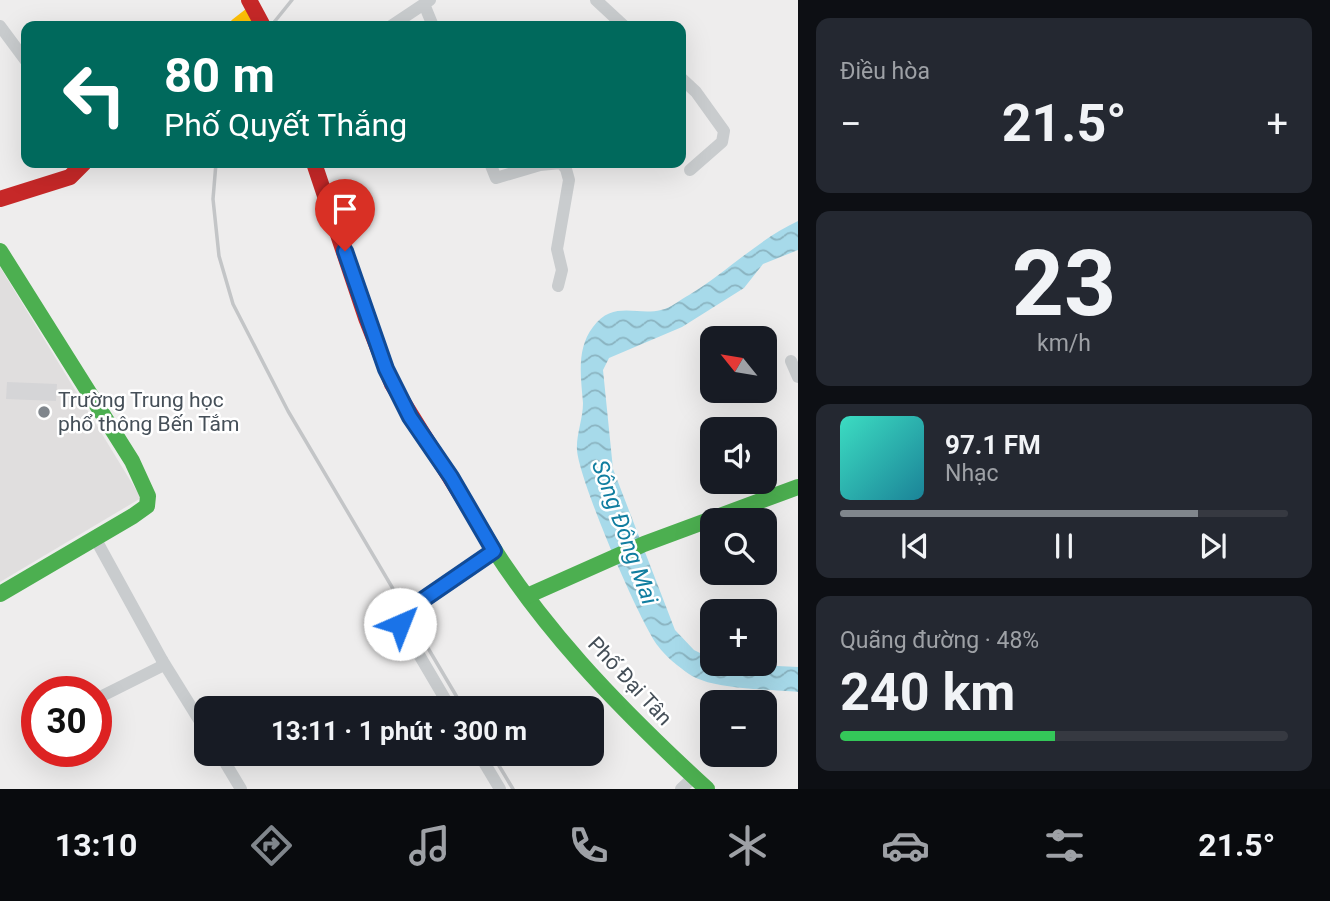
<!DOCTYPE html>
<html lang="vi">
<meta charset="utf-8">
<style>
:root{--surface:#171b24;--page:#242831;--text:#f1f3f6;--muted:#9ea1a6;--line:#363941;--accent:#80868c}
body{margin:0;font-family:Roboto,sans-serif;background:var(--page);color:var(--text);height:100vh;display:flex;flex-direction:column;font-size:26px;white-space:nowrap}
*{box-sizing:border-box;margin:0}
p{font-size:23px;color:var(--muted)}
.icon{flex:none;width:38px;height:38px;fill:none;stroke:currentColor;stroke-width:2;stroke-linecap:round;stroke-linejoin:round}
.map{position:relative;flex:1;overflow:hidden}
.details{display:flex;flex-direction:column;gap:18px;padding:18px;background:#0d0f14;width:532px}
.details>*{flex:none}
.guide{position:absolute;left:21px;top:21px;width:665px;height:147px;border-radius:14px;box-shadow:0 7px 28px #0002;background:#00695c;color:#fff;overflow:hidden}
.needle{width:46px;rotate:300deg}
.tools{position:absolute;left:700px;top:326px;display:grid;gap:14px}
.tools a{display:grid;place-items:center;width:77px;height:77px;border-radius:14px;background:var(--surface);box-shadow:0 7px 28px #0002;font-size:35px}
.speed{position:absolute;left:21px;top:676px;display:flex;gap:14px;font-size:35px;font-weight:700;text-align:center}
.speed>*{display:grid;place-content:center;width:91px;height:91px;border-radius:50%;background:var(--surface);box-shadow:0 7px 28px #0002;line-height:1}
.speed .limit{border:10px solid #d22;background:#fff;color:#111}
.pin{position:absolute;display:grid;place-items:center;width:60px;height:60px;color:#fff;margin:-72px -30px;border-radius:50% 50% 50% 0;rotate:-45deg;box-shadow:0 0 7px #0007}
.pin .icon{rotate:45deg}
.me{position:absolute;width:77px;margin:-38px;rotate:44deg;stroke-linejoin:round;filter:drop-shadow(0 0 5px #0008)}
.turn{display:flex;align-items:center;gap:24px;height:147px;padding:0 28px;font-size:32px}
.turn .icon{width:91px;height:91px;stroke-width:2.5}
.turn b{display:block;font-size:49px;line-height:60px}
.big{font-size:52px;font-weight:700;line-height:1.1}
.details .widget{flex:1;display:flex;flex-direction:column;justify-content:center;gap:10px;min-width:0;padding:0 24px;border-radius:14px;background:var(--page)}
.details .dial{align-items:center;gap:0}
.dial b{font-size:91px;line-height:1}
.song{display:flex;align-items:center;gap:21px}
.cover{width:84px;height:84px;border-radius:10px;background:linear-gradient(135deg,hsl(170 70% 55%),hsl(190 70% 35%))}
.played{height:7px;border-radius:4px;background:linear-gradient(90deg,var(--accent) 80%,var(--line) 80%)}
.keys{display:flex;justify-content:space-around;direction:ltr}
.heat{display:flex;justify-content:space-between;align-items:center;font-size:38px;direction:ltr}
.charge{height:10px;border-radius:5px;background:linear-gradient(90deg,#34c759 48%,var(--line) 0)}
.trip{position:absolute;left:194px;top:696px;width:410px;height:70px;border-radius:14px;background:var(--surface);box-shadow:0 7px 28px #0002;font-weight:700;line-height:70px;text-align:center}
.tabs{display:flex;height:112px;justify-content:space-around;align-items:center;background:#090b0e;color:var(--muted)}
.tabs .icon{width:49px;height:49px}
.tabs .active{color:var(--accent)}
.tabs b{font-size:32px;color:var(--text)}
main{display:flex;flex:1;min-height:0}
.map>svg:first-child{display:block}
.education{fill:#e0dede}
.water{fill:url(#water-waves)}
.building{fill:#d5d5d7}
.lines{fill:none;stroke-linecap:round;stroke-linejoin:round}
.street{stroke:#c9ccce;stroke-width:12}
.fast{stroke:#4caf50;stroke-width:16}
.slow{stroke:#ffc107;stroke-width:16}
.jam{stroke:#c62828;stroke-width:16}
.rail{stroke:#c3c5c7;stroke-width:3.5}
.route-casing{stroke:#114b97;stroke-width:18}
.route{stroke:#1a73e8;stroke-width:12}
.poi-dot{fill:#80868c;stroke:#fff;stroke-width:2.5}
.labels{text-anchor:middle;stroke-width:5;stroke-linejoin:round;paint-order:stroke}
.poi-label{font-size:21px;fill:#454f58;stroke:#fff;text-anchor:start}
.street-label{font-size:21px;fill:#454f58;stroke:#fff}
.water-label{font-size:23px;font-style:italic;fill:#117ea0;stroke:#fff}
</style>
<main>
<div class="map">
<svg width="798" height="789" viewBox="0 0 798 789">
<defs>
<pattern id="water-waves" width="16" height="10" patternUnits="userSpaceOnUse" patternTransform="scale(1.75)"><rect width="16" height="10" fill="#a7daea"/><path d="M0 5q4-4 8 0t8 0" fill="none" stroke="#8ab3c0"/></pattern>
</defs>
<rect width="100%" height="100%" fill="#eeeded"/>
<path class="education" d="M0,267L141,498L0,582Z"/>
<path class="water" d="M798,221V250L763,264L744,288L682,327L609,358L603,370L613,469L675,630L694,650L712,659V663L798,667V692C769,689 712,690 689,674C679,667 665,656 658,646C639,621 579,480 577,450C576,435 583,419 583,403C581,377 576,349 593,327C613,300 637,316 661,310C671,308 681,299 689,295C727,272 759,239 798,221Z"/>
<path class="building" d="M7,382L57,384L56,401L6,399Z"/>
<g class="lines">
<g class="street">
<path d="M596,0L624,26"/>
<path d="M424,4L433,26"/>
<path d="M0,26L26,61"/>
<path d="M391,26L430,0"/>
<path d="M681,78L696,92L724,131L722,142L690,170"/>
<path d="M490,163L496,178L540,165L561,163L566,169L569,180L557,249L562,270L558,286"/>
<path d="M791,361L798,377"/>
<path d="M95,538L162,660V666L96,699"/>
<path d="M162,660L206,731"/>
<path d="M451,709L398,619L494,551"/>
<path d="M220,754L241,789"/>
<path d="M479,754L500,789"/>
<path d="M681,789L694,777"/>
</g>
<g class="fast">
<path d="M0,251L132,461L148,496L147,506L133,516L0,594"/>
<path d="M475,518C534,622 620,709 707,789"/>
<path d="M527,596L644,544L798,487"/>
</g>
<path class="slow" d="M237,26L255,12"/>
<g class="jam">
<path d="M249,0L263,26"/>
<path d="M314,163L366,318L392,384L475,518"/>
<path d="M0,199L70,177L84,163"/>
</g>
<g class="rail">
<path d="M271,26L292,0"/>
<path d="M216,163L213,199L219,256L233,304L288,411L464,709"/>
<path d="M492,754L513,789"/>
</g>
</g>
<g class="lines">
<g class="route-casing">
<path id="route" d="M345,251L386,369L410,417L451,477L494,551L405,612L398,619L400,624"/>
</g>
<use href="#route" class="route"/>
</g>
<circle class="poi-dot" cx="44" cy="412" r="7"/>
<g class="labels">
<g class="poi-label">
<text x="58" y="407">Trường Trung học<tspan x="58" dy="24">phổ thông Bến Tắm</tspan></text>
</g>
<g class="street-label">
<text transform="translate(630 681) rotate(47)" y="7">Phố Đại Tân</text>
</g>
<g class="water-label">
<text transform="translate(625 532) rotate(70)" y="8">Sông Đông Mai</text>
</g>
</g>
</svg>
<div class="tools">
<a><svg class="needle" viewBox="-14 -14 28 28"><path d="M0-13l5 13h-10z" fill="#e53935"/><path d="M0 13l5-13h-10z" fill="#9ea1a6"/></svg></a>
<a><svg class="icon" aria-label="sound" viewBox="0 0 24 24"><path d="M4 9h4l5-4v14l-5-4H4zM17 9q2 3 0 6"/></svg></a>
<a><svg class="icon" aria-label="search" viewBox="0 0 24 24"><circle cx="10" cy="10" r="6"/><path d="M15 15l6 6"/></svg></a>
<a>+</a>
<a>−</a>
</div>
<div class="speed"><div class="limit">30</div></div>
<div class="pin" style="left:345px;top:251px;background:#d93025"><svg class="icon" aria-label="arrive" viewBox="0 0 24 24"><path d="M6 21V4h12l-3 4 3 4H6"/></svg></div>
<svg class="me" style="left:400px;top:624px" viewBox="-20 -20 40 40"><circle r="19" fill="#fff"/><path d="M0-13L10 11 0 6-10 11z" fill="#1a73e8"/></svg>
<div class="trip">13:11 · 1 phút · 300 m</div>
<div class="guide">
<div class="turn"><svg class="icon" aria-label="left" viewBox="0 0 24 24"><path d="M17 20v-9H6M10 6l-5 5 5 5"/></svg><div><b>80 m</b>Phố Quyết Thắng</div></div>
</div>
</div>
<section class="details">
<div class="widget"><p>Điều hòa</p>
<div class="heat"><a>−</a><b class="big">21.5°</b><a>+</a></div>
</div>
<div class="widget dial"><b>23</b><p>km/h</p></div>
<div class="widget">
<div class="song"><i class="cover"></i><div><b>97.1 FM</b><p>Nhạc</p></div></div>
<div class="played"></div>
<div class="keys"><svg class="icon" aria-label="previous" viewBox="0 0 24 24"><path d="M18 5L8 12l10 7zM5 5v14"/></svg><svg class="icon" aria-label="pause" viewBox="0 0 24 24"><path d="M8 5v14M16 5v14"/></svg><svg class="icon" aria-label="next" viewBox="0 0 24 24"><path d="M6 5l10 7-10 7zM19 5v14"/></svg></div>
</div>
<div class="widget"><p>Quãng đường · 48%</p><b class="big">240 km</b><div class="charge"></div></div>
</section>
</main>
<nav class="tabs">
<b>13:10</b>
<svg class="icon active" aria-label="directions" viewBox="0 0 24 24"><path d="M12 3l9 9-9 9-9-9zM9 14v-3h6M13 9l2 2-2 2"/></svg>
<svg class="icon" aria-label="music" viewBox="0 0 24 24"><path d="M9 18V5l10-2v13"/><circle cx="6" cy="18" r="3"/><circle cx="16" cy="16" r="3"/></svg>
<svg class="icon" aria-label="phone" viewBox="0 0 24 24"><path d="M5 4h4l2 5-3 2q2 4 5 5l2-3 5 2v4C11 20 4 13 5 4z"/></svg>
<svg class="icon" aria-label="climate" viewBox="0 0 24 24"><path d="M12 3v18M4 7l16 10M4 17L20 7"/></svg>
<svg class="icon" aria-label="car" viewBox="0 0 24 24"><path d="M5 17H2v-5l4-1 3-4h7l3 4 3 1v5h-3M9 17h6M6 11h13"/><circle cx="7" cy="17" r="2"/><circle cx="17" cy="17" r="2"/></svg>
<svg class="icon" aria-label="filters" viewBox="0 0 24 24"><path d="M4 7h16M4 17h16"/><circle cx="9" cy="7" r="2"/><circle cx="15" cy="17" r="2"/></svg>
<b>21.5°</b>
</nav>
